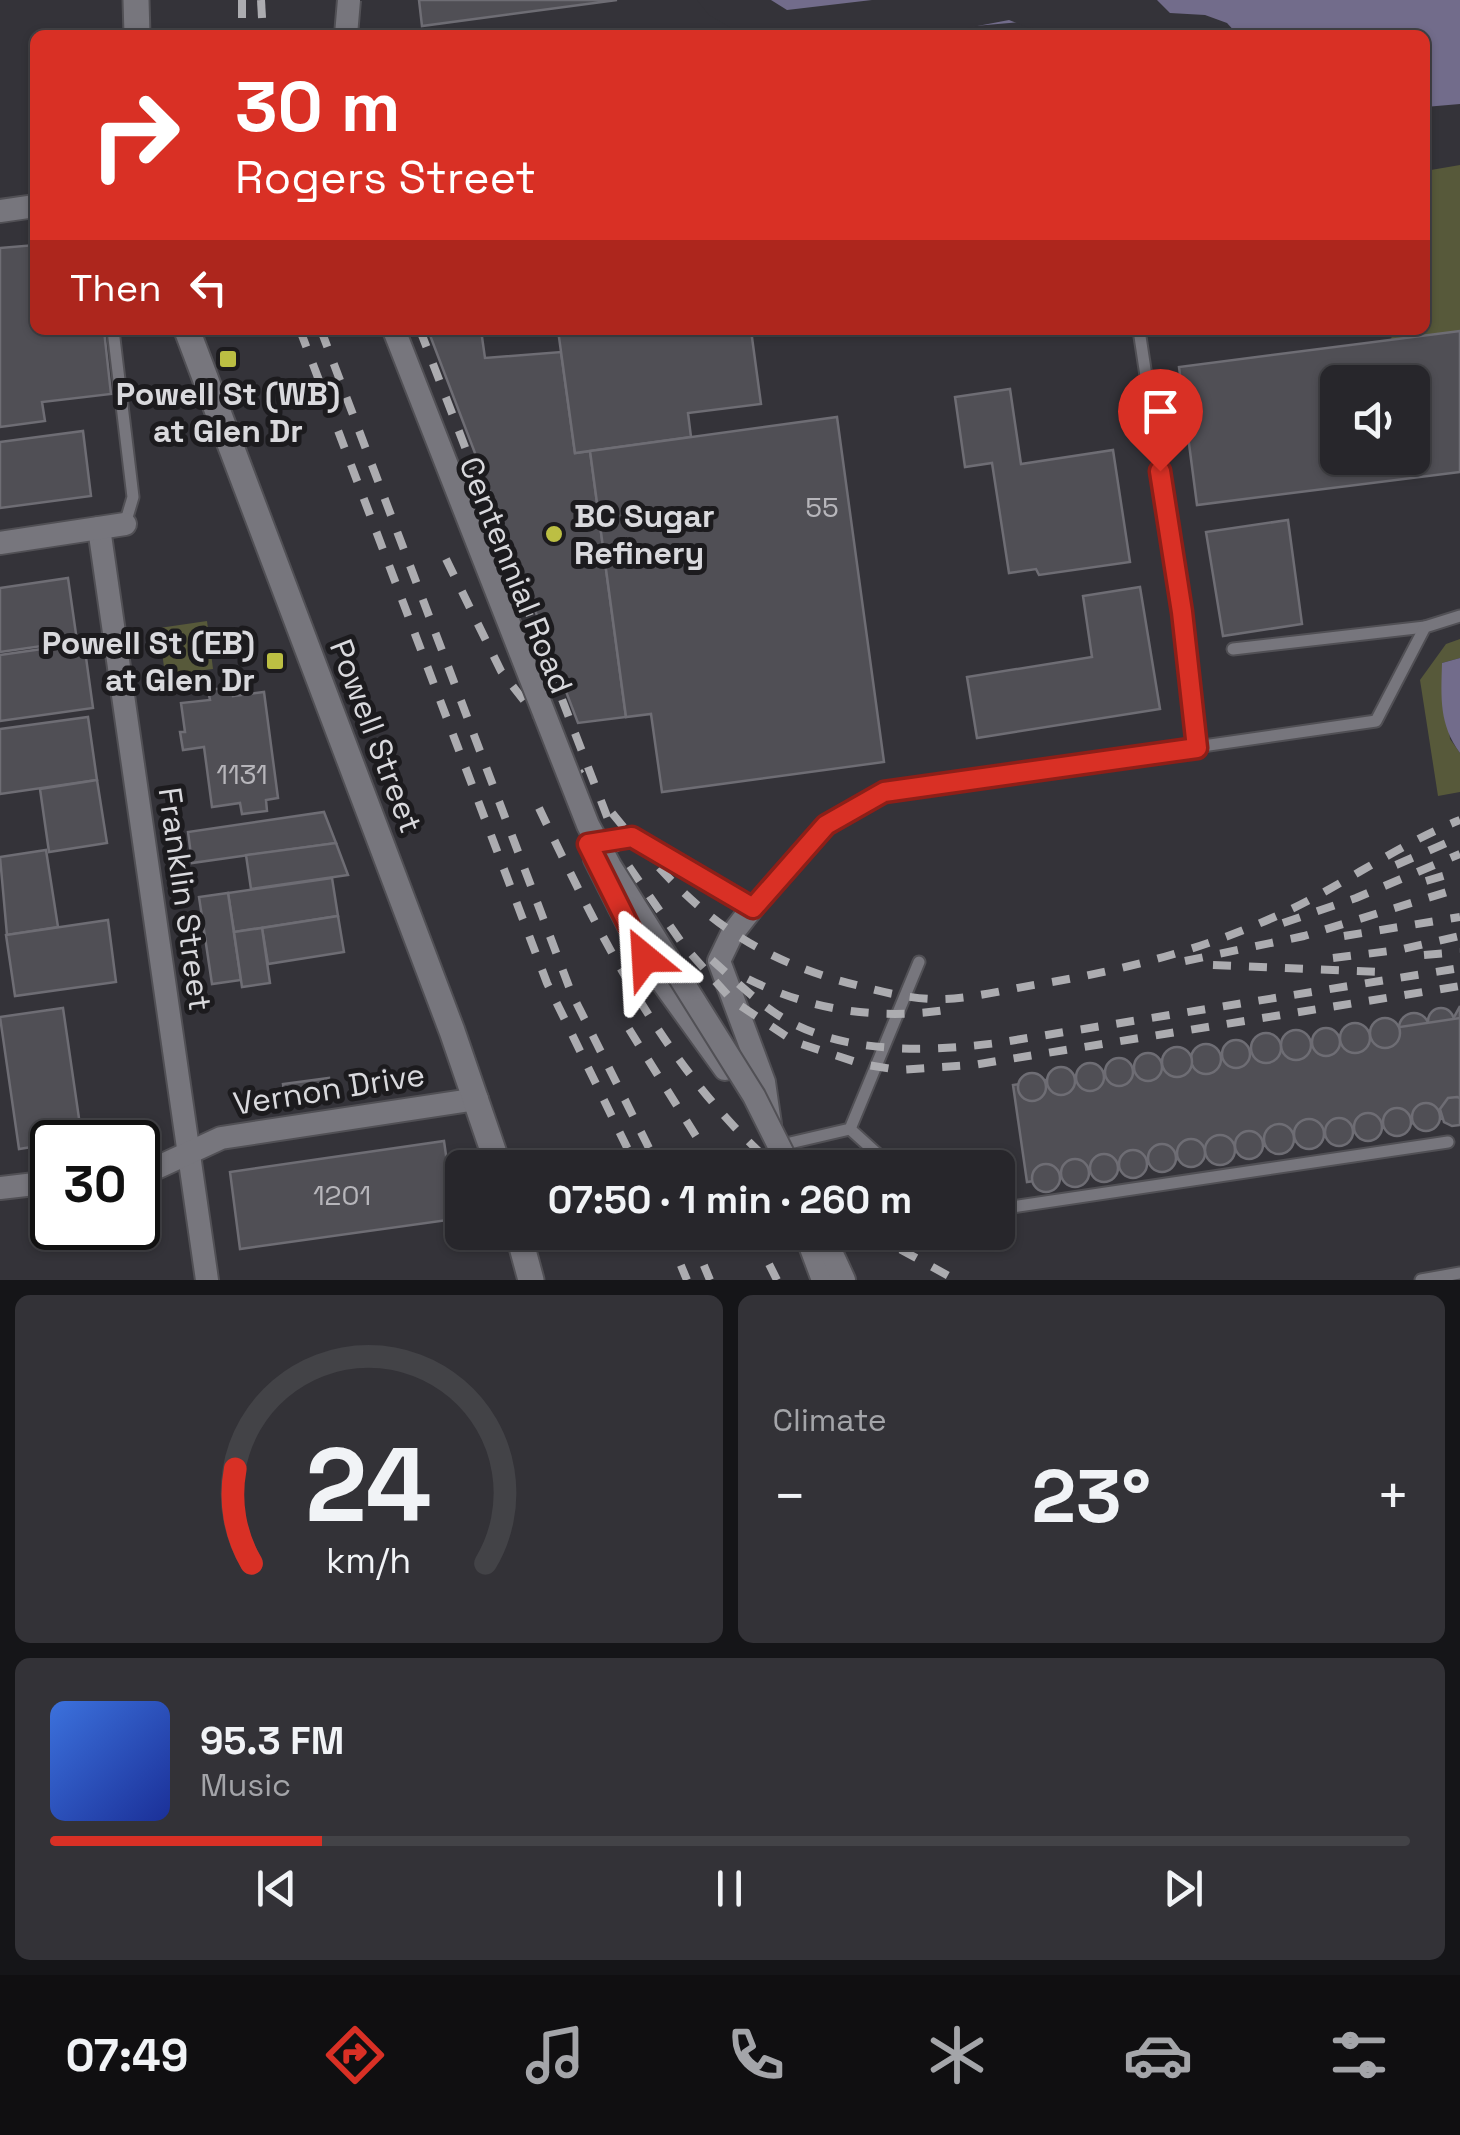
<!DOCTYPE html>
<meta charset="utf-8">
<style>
:root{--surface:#27262b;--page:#333237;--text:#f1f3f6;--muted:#a4a5a9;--line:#434347;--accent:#d93025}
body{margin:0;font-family:"Space Grotesk",sans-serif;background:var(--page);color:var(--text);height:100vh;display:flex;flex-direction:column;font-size:38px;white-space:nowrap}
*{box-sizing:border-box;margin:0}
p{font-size:32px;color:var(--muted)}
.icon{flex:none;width:55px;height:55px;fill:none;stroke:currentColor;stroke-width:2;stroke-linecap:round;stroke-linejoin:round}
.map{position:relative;height:1280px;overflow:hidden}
.panel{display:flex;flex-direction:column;gap:15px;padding:15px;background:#151518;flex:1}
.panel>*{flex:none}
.banner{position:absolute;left:30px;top:30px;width:1400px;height:305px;border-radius:15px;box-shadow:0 2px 8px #0004,0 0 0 2px var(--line);background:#d93025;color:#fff;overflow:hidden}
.buttons{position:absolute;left:1320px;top:365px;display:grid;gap:20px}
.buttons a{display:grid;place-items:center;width:110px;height:110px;border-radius:15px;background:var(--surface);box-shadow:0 2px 8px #0004,0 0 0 2px var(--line);font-size:50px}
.speed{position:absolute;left:30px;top:1120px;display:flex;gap:20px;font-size:50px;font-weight:700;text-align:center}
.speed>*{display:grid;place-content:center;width:130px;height:130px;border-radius:50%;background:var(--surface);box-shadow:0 2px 8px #0004,0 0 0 2px var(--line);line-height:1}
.speed .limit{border:5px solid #111;border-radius:15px;background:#fff;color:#111}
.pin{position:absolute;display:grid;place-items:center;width:85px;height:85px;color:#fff;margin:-102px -42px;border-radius:50% 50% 50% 0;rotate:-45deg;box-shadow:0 0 10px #0007}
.pin .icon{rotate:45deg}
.me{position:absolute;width:110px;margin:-55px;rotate:333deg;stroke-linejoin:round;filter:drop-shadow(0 0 8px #0008)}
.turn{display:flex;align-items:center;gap:35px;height:210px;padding:0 40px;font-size:45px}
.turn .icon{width:130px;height:130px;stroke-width:2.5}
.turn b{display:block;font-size:70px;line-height:85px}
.then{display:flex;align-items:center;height:95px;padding:0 40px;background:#0003;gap:20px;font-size:38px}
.big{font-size:75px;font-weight:700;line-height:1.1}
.panel .card{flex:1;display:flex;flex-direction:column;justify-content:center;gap:15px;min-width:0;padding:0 35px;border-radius:15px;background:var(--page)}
.panel .dial{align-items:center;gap:0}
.dial svg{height:260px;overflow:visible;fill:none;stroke:var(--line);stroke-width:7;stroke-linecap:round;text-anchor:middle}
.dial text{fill:var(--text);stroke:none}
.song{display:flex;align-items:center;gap:30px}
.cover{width:120px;height:120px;border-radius:15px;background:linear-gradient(135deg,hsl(220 70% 55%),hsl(230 70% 35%))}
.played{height:10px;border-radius:5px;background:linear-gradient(90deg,var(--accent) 20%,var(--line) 20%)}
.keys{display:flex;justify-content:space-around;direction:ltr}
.heat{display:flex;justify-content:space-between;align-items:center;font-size:55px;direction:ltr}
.panel .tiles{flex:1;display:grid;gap:15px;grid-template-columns:1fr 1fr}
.card:last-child{grid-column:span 2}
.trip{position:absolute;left:445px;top:1150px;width:570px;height:100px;border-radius:15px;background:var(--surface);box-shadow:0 2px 8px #0004,0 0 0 2px var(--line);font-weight:700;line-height:100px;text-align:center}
.menu{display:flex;height:160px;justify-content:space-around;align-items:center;background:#100f11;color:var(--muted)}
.menu .icon{width:70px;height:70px}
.menu .selected{color:var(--accent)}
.menu b{font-size:45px;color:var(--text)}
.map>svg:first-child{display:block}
.green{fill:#57593a}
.water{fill:#726c8b}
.pier{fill:#343339}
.building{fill:#504f55;stroke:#6e6d74;stroke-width:2.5;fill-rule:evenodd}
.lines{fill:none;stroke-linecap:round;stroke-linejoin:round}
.lane-casing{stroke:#515055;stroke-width:15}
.street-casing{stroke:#515055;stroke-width:26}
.secondary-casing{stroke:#515055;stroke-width:29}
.lane{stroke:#77767d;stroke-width:11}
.street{stroke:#77767d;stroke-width:22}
.secondary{stroke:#77767d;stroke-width:25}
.rail{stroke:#acacb0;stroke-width:8;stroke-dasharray:18 18;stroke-linecap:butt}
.street-bridge-casing{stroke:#515055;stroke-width:26;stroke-linecap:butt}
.street-bridge{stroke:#77767d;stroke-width:22}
.route-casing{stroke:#8d1f18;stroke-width:25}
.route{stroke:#d93025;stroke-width:18}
.poi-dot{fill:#bcbf43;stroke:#1c1b1e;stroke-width:4}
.labels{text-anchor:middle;stroke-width:10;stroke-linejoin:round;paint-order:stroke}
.number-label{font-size:28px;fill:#b7b6bb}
.poi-label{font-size:32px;font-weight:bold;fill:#d9d9dd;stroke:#1c1b1e}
.street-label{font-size:32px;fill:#d9d9dd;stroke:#1c1b1e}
</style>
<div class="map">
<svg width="1460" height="1280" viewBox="0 0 1460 1280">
<rect width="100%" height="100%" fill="#343339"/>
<g class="green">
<path d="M1460,165V331L1390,340L1396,330H1425V171Z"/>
<path d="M207,621L213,669L165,675L159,628Z"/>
<path d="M1460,639V658L1442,663L1450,739L1460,753V792L1438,796L1420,680L1446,644Z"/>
</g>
<g class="water">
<path d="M700,0H1460V104L1425,107V35H1105L1033,21L871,35H745Z"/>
<path d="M1460,658V753C1439,724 1441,698 1442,663Z"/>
</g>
<path class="pier" d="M697,0H771L787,10L872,0H1157L1170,13L1205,15L1227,23L1238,35H1081L1027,27L1009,20L930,35H743L709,15Z"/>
<g class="building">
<path d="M419,0H617L422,26Z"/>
<path d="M663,31V35H614Z"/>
<path d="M35,245V330H104L111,394L42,402L45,421L0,427V248Z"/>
<path d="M428,330H481L485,358L561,352L575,453L590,451L626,717L578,723Z"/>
<path d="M558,330H751L761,404L688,413L691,437L575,453Z"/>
<path d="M1460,331V472L1197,505L1179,367ZM1338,382H1412V458H1338Z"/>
<path d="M1010,389L1021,464L1113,450L1130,562L1039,575L1036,569L1009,573L992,463L965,467L955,397Z"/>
<path d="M837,417L884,762L662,792L651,714L626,717L590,451Z"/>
<path d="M83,431L91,496L0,508V442Z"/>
<path d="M1288,520L1302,624L1223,636L1206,532Z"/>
<path d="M68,578L77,641L0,652V588Z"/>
<path d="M1140,587L1160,709L977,738L967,677L1092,657L1083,596Z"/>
<path d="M84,643L93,708L0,721V655Z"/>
<path d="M232,687L233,696L264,692L278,798L266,800L267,811L242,814L240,803L212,807L204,747L183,750L180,732H185L181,703L210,700L208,690Z"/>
<path d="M88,717L97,780L0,794V729Z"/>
<path d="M97,780L107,843L49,852L40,789Z"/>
<path d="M324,812L336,843L192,863L188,832Z"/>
<path d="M336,843L348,875L251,889L246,855Z"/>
<path d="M46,850L58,927L7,935L0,857Z"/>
<path d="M332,878L338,916L234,932L228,893Z"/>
<path d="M228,893L241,980L212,984L199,897Z"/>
<path d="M338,916L344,952L268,964L262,928Z"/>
<path d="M108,920L116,982L15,996L6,935Z"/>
<path d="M262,928L270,983L242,987L234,932Z"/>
<path d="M1460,1006V1028L1453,1019Z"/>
<path d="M63,1008L82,1139L19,1149L0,1017Z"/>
<circle cx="1441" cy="1021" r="13"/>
<circle cx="1414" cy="1028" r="15"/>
<path d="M1460,1018V1116L1027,1182L1013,1085Z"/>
<circle cx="1385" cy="1033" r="15"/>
<circle cx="1355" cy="1038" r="15"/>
<circle cx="1326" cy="1042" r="14"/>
<circle cx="1296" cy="1045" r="15"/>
<circle cx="1266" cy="1048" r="15"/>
<circle cx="1236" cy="1054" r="14"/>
<circle cx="1206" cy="1059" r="15"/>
<circle cx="1177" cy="1062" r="15"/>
<circle cx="1148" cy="1067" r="14"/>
<circle cx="1119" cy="1072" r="14"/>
<circle cx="1090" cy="1077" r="14"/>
<circle cx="1061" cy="1081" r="14"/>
<circle cx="1032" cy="1087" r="14"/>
<path d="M329,1078L332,1100L286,1106L283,1084Z"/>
<path d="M1457,1097L1460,1098V1125L1452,1126L1444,1122L1440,1109L1448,1098Z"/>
<circle cx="1426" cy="1117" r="14"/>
<circle cx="1397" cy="1122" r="14"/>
<circle cx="1368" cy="1127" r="14"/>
<circle cx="1339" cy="1132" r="14"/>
<circle cx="1309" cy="1134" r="15"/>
<circle cx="1279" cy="1139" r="15"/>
<circle cx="1249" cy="1145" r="14"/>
<circle cx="1220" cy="1150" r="15"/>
<circle cx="1191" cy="1153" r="14"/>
<path d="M444,1141L455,1219L240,1249L230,1172Z"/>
<circle cx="1162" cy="1158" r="14"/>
<circle cx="1133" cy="1164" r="14"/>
<circle cx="1104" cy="1168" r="14"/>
<circle cx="1075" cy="1173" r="14"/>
<circle cx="1046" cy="1178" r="14"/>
</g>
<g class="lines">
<g class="lane-casing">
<g id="lane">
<path d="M113,330L133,497L125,524"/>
<path d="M1139,330L1182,612L1197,749"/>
<path d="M1233,649L1425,627"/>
<path d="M597,843L632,837L753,907L826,825L884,792L1376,721L1425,627L1460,616"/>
<path d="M850,1129L893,1168"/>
<path d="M777,1146L850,1129L919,962"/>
<path d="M998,1209L1448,1142"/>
<path d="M1421,1280L1460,1273"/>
</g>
</g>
<g class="street-casing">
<g id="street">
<path d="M0,211L35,206"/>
<path d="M99,528L207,1280"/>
<path d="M0,543L125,524"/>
<path d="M595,859L645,958L725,1069"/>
<path d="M753,907L732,934L719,961L764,1082L770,1124"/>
<path d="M138,1171L154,1169L221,1138L477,1099"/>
<path d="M0,1188L52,1182"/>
<path d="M805,1232L823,1280"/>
<path d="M822,1232L844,1280"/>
</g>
</g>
<g class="secondary-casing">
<g id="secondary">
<path d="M136,0L137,35"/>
<path d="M187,330L452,1031L499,1168"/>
<path d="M518,1232L531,1280"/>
</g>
</g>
<use href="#lane" class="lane"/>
<use href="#street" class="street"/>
<use href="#secondary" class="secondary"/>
<g class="rail">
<path d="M242,0V35"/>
<path d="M261,0L263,35"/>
<path d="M300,330L547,983L637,1168"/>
<path d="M321,330L571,992L659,1168"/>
<path d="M420,330L623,858L684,946L732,1000L795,1042L862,1064L898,1070L973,1065L1460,986"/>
<path d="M446,559L501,671L581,774"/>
<path d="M539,808C601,938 666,1071 777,1168"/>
<path d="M612,813C688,906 742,957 860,986C886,993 916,1000 943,999C975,998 1008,989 1040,984C1120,971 1198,951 1272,918C1337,890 1394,846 1460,820"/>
<path d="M1396,865L1460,837"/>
<path d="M1426,881L1460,871"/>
<path d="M1283,923L1356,898L1460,854"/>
<path d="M1344,936L1460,917"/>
<path d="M1424,955L1460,952"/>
<path d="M1333,958L1398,950L1460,936"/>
<path d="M712,960C733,979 754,999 778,1015C841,1055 926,1052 997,1043L1460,968"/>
<path d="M1185,961L1304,936L1460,888"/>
<path d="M1213,965L1382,972"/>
<path d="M748,979C812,1011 882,1021 952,1009"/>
<path d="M629,1029L716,1168"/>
<path d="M667,1232L687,1280"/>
<path d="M690,1232L710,1280"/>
<path d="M753,1232L777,1280"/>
<path d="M869,1232L956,1280"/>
</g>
<g class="street-bridge-casing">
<g id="street-bridge">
<path d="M346,35L349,0"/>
<path d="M394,330L588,825L610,866L754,1096L790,1168"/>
</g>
</g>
<use href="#street-bridge" class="street-bridge"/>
</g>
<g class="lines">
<g class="route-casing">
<path id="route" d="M645,958L588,844L632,837L753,908L826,825L884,792L1197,748L1182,612L1160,471"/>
</g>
<use href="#route" class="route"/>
</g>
<g class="poi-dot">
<rect x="218" y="349" width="20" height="20" rx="5"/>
<circle cx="554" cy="534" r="10"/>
<rect x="265" y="651" width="20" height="20" rx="5"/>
</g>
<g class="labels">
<g class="number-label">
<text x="822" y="517">55</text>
<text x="242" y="784">1131</text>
<text x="342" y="1205">1201</text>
</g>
<g class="poi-label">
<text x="228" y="405">Powell St (WB)<tspan x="228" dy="37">at Glen Dr</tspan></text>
<text x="574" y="527" text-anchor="start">BC Sugar<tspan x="574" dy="37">Refinery</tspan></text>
<text x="255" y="654" text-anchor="end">Powell St (EB)<tspan x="255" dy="37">at Glen Dr</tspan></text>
</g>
<g class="street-label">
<text transform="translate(516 575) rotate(68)" y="11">Centennial Road</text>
<text transform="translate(376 736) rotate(69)" y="11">Powell Street</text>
<text transform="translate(185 899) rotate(82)" y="11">Franklin Street</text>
<text transform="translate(329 1089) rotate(-9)" y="11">Vernon Drive</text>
</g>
</g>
</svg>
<div class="buttons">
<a><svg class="icon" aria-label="sound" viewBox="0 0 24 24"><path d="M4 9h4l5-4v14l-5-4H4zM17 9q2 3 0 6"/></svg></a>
</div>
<div class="speed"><div class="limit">30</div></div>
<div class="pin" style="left:1160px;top:471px;background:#d93025"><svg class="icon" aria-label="arrive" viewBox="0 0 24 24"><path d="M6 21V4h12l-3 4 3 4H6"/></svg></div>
<svg class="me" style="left:645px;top:958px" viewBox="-20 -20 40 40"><path d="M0-17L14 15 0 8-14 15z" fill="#d93025" stroke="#fff" stroke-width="4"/></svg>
<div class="trip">07:50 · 1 min · 260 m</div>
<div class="banner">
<div class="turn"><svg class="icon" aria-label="right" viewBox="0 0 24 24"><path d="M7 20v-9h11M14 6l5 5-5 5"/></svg><div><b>30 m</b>Rogers Street</div></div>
<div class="then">Then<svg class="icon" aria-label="left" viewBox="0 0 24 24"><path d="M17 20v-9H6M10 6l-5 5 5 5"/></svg></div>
</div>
</div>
<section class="panel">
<div class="tiles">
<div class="card dial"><svg viewBox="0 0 100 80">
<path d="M14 69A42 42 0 1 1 86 69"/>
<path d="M14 69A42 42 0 0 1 9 40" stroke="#d93025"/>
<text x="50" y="56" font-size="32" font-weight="700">24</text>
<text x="50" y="72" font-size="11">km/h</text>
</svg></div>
<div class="card"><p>Climate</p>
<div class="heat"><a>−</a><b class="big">23°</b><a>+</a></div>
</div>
<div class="card">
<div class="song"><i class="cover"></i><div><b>95.3 FM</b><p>Music</p></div></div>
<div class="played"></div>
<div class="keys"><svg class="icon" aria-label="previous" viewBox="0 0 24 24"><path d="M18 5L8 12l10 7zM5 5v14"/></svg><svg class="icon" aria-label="pause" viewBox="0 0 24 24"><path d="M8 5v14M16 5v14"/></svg><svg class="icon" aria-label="next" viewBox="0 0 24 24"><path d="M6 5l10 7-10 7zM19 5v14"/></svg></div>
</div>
</div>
</section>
<nav class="menu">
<b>07:49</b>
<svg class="icon selected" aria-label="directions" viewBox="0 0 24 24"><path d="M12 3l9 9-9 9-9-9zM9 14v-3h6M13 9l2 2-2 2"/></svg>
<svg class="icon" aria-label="music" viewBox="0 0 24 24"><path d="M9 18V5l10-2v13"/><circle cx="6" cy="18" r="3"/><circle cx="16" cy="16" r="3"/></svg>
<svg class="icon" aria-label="phone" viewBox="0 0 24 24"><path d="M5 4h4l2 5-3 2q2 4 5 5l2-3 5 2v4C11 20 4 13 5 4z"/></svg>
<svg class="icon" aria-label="climate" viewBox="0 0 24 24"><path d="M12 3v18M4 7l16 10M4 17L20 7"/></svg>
<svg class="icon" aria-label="car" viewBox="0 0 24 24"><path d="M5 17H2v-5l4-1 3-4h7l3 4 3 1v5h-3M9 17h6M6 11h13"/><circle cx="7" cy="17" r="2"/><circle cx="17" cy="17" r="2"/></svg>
<svg class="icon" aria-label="filters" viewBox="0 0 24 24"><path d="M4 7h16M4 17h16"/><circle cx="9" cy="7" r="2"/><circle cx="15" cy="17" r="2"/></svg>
</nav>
